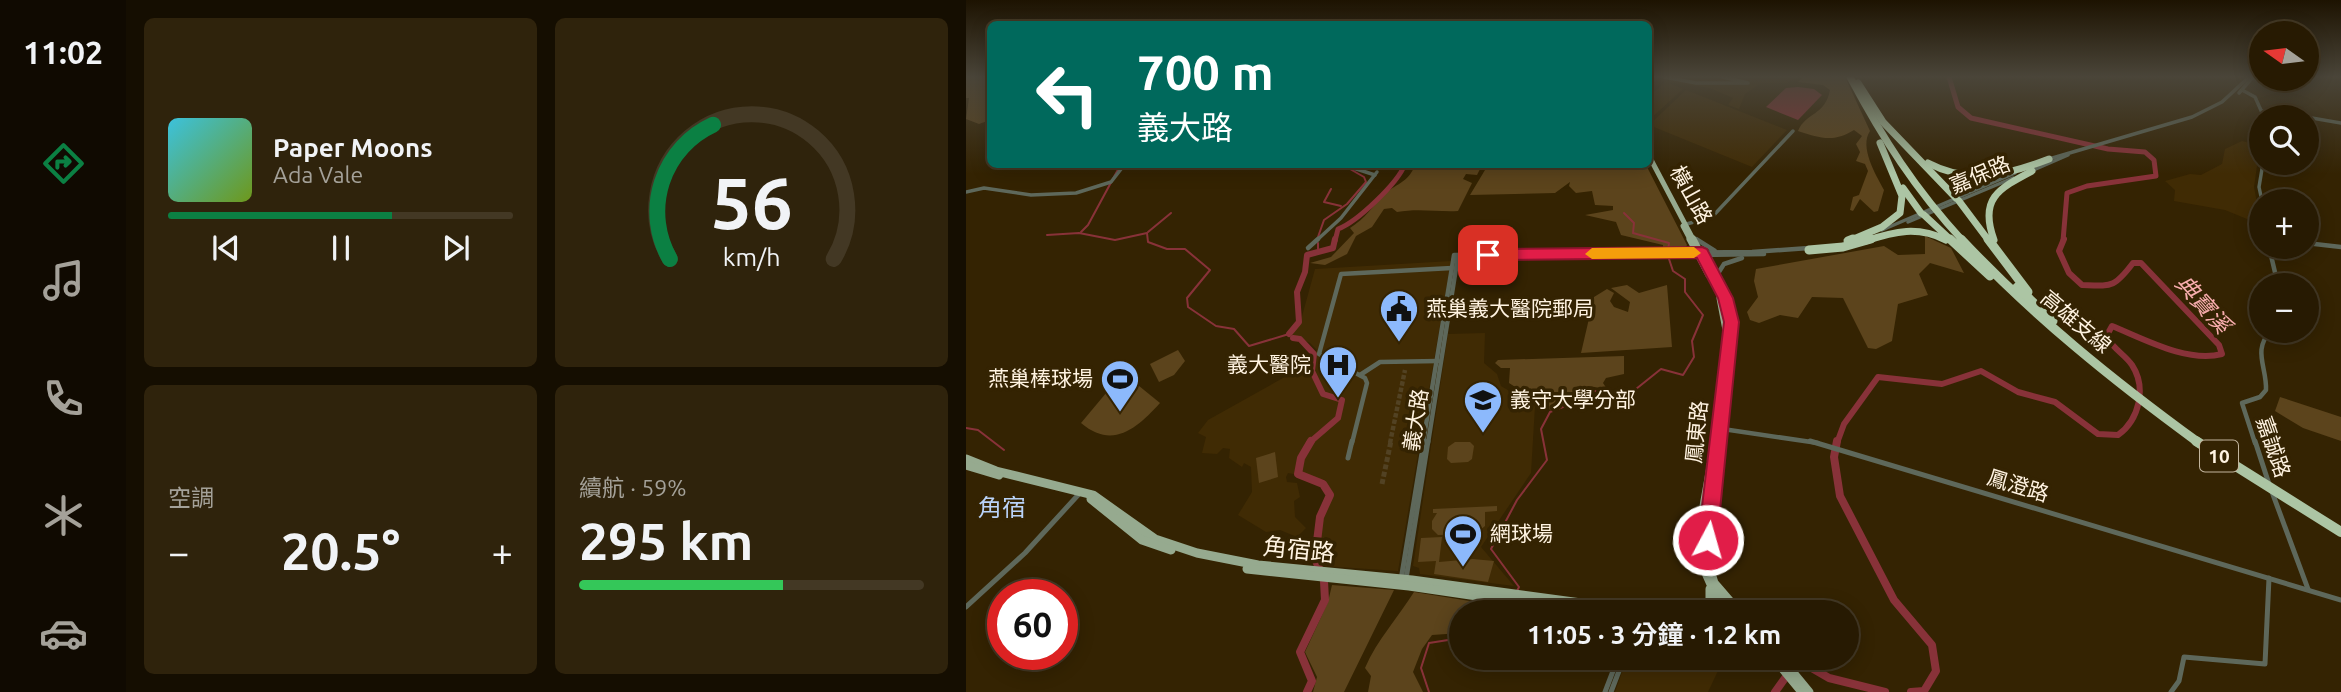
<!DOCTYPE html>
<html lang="zh-TW">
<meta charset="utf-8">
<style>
:root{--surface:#271a02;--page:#2f230c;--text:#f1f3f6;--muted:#a4a199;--line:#433824;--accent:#0b8043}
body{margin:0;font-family:Ubuntu,"Noto Sans TC",sans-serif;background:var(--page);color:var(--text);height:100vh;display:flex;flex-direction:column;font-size:26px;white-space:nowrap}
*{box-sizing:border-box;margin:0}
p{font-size:23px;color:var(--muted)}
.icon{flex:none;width:38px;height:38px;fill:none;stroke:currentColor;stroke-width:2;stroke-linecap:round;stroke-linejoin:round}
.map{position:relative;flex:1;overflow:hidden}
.sheet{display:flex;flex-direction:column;gap:18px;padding:18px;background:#150e01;width:840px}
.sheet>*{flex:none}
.top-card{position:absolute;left:21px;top:21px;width:665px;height:147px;border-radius:10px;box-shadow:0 4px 18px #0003,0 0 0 2px var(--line);background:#00695c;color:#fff;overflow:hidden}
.needle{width:46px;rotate:284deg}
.controls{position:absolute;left:1283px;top:21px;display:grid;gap:14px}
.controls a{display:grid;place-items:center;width:70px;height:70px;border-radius:50%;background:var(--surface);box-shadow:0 4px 18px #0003,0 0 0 2px var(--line);font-size:35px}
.speed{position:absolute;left:21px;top:579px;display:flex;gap:14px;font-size:35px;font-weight:700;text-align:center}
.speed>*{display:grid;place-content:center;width:91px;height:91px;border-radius:50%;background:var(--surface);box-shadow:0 4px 18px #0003,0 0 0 2px var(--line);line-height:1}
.speed .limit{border:10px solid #d22;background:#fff;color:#111}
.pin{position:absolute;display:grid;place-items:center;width:60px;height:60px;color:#fff;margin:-30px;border-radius:14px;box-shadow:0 4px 10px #0006}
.me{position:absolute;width:77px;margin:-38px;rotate:6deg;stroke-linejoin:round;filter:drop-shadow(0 0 5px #0008)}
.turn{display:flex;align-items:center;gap:24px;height:147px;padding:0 35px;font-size:32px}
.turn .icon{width:91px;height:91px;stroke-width:2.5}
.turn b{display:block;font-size:49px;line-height:60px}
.big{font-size:52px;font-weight:600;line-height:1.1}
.sheet .card{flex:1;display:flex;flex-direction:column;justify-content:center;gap:10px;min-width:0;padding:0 24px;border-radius:10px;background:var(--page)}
.sheet .dial{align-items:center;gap:0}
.dial svg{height:182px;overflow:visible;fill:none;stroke:var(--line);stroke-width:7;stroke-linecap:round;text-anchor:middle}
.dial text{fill:var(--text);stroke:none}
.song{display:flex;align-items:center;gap:21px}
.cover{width:84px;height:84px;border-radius:10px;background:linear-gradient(135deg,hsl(190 70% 55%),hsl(80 70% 35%))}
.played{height:7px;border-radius:4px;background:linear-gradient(90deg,var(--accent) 65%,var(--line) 65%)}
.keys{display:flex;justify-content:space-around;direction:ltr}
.heat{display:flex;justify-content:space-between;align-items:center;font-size:38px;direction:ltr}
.charge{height:10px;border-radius:5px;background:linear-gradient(90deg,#34c759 59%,var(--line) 0)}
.sheet .tiles{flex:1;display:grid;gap:18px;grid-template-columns:repeat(2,1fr)}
.trip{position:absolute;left:483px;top:600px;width:410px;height:70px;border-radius:35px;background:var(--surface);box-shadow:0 4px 18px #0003,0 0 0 2px var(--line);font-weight:600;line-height:70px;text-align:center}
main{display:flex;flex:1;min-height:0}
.menu{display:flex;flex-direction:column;width:126px;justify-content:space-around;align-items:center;background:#100a01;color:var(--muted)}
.menu .icon{width:49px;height:49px}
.menu .active{color:var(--accent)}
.menu b{font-size:32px;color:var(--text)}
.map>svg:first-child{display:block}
.built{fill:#402b04}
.green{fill:#5c441c}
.water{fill:#883239}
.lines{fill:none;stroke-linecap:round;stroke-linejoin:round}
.stream{stroke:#883239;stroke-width:2}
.river-far2{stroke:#883239;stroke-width:5}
.river-far1{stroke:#883239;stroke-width:6}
.river{stroke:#883239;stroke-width:8}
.minor-tunnel-far1{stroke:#524223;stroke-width:4.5;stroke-dasharray:4.5 2;stroke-linecap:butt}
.minor-tunnel{stroke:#524223;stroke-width:5;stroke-dasharray:5 2.5;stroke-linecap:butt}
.minor-far2{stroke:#5e685b;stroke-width:3.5}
.minor-far1{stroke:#5e685b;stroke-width:4.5}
.minor{stroke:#5e685b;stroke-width:5}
.major-far2{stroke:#96aa8f;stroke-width:5}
.major-far1{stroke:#96aa8f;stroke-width:7}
.major{stroke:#96aa8f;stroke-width:9}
.highway-far2{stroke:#acc5a4;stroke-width:7}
.highway-far1{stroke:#acc5a4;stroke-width:9}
.highway{stroke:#acc5a4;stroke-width:10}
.route{fill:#e11d48;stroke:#92132f;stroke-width:2}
.slow{fill:#f59e0b}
.labels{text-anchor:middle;stroke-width:7;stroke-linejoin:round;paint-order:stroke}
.shield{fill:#342302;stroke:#c2b59e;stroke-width:2}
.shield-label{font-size:19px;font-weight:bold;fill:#fff3e1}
.street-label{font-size:21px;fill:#fff3e1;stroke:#342302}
.poi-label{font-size:21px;fill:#fff3e1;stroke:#342302;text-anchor:start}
.water-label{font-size:23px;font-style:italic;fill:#f8adae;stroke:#342302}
.quarter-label{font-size:24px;fill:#bad3f9;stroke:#342302}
.near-street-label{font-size:24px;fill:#fff3e1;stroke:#342302}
</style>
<main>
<nav class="menu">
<b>11:02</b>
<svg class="icon active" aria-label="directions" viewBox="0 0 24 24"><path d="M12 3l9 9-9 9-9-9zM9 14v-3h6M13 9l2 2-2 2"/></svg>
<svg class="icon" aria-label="music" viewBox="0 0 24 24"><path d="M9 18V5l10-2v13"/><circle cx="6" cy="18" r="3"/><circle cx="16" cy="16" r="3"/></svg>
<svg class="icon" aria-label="phone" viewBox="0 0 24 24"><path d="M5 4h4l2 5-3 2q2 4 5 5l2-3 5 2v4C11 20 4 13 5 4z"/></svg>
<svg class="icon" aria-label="climate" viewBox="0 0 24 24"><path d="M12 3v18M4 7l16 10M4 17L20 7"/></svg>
<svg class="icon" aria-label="car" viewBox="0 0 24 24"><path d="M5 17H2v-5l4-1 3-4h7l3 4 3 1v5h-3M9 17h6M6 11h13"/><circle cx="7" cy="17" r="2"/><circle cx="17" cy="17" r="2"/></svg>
</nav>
<section class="sheet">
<div class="tiles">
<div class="card">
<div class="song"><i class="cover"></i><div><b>Paper Moons</b><p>Ada Vale</p></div></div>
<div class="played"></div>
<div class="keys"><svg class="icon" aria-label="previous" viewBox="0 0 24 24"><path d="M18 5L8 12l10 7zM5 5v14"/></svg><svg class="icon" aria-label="pause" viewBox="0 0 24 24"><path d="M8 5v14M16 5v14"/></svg><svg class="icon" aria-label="next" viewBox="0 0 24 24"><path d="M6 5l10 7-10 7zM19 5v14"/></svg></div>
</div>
<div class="card dial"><svg viewBox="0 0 100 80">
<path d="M14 69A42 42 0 1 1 86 69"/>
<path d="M14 69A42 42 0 0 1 33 10" stroke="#0b8043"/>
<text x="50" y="56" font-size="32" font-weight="700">56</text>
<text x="50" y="72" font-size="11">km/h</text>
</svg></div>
<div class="card"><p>空調</p>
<div class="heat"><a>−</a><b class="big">20.5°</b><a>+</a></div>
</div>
<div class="card"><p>續航 · 59%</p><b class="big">295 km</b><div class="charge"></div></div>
</div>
</section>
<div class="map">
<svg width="1375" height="692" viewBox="0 0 1375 692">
<rect width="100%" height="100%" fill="#342302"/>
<g class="built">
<path d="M683,77H832L821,83H795L779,94L773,109L762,105L767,98L744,88L701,82L717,89L683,120V96L699,82L691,80L683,85Z"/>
<path d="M720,90L821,130L786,167L683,125Z"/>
<path d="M1276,141L1294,145L1288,187L1294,218L1281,219L1259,210L1208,201L1209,190L1199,181L1224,174L1235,175L1256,164L1259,149Z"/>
<path d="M485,261L432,571L357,566L350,554L357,518L367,496L359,480L322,473L320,477L321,482L331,483L334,497L328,501L329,517L340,528L331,537L314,530L300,532L272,515L286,492L285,467L278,463L276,467L263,458L264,449L257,448L251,454L236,453L240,437L232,433L242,420L344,363L351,350L344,343L325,335L335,320L349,269Z"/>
<path d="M519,333L518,363L531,374L535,386L569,406L565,473L515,547L548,586L454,574L453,568L447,566L482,334Z"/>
<path d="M661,658H758L742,692H649Z"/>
</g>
<g class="green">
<path d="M0,77H24V120L13,124L0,119L3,98H0Z"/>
<path d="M837,77H879L904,131C893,147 910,175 918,190L912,211L908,212L894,199L887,211L884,210L887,197L893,195L902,171L899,164L890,161L894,152L890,144L896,136L888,130C867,143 854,138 832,131C840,112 859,116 864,90L857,85L832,82Z"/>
<path d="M449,165H516L511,175L500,174L497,179L506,183L492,211C471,212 452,208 431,212L426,208L418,209L406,227L390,236L381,254L359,265L344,263L365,257L388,233L384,228C401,217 404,209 417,196C429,183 442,184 449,165Z"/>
<path d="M539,165H680L721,245L719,249H697V245L655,235L650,222L619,215L647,210V206L629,205L626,191L610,193L603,186L604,182L589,193L504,195L519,170Z"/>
<path d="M959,236L985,248L998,273L964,263L953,274L962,295L932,304L926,341L910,349L902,348L877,298L846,297L832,318L814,315L793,323L784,320L781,312L792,297L788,281L790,269L918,246L932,255L959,254Z"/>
<path d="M661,285L673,293L701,285L706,347L615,353L628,297L641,289L648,293L644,301L648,307L662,312L664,302L645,288Z"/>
<path d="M212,350L219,361L208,375L193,382L184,364Z"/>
<path d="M658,356V374L640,378L637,383L641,389L622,386L584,410L577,394L557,392L543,383L544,368H535L529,363L532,360Z"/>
<path d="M162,377L194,403C171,428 147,450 115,423L151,380Z"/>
<path d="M1314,397L1375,417V441L1337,428L1309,411Z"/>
<path d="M489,442H504L508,446L506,459L502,462L485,463L481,459L482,447Z"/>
<path d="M309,452L312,477L293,483L290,458Z"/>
<path d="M531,506V511L519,512V526L509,534L472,535L466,529V521L471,513H467V509Z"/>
<path d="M476,537L473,562L507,559L528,561L522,582L468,574L470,561L452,562L455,538Z"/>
<path d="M366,585L428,590L378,692H347L351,677L339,652L362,602Z"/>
<path d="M448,592L516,603L506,612H495V633L466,635L456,649L447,672L457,692H402L405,676L399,668C411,640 431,619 448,592Z"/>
</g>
<path class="water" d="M832,87L848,89L856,95L832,120L800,107L820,88Z"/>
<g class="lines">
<g class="stream">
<path d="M365,189L358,202L375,206"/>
<path d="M658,213L668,223L667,233L703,243L702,251"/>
<path d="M115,232L122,225L155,164"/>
<path d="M182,232L205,213"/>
<path d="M81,235L113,233L149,240L181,233L182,242L201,249H219L244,270L221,298L222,307L250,326L268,329L283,346L323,334"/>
<path d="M352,237L358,220L381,204L400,182L398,177L384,169L389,164"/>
<path d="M352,243V250"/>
<path d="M0,428L12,430L38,450"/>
<path d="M551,591L553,587L525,549L551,500L581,460L575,429L584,412L610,402L623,390L660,397L695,369L717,375L728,357L726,341L737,315L719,292V279L707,271L702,256"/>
<path d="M515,612L541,604"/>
<path d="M463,692L455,668L463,643L495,638"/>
</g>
<g class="river-far2">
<path d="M983,77L992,107L1005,118L1142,149L1179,152L1188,160L1190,176L1121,186L1101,193L1097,241"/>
<path d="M369,241L372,229C391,222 432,183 439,164"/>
</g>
<g class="river-far1">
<path d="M323,334L333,322L331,292L339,272L341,255L367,248L369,239"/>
<path d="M327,338L334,339L348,354L346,371L357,394L376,400L372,418L343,443"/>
<path d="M871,443L878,424L912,377L976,384L1015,371L1052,392L1089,402L1132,434L1152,435C1173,420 1181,388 1166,365C1159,355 1149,350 1143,340L1141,335L1146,326C1178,339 1221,363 1256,354L1253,345L1175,263H1167C1148,288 1146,286 1116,285L1103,273L1093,251L1098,239"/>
</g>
<g class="river">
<path d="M871,441L868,457L874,496L928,600L966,645L970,671L958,691L945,692"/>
<path d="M341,692L346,681L334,652L359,600L358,581L349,558L354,517L364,495L357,484L332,474L335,458L345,441"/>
<path d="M809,692L832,660L863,678L919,692"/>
</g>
<path class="minor-tunnel-far1" d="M424,443L439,370"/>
<path class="minor-tunnel" d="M416,484L425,441"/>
<g class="minor-far2">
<path d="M698,77L730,83H782L757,77"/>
<path d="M1276,90L1289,97L1298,117"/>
<path d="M1273,93L1287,77"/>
<path d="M1296,111L1340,117"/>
<path d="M1340,117L1375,123"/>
<path d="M1083,159L1226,117L1256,102L1283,77"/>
<path d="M375,164L409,175"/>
<path d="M1065,171L1102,155"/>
<path d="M0,192L18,188L65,195L110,193L145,182L159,164"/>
<path d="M1296,201L1293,187L1297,163"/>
<path d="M942,222L1047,178"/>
<path d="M717,225L746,217L827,131"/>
<path d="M916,230L1049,173"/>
<path d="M730,239L733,241"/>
<path d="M350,241L375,218L411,172"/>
</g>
<g class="minor-far1">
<path d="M730,239L749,251"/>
<path d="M1340,243L1375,247"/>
<path d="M1303,247L1312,285"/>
<path d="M342,248L352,239"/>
<path d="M488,259L798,254"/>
<path d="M753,282L751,275L758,264L776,258"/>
<path d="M394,375L414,362L472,361"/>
<path d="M750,428L852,443"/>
<path d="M386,443L401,383L399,378L353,354L375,274L486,268"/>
<path d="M457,443L488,255L786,252L843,248"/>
<path d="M462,443L492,256"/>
<path d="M1289,443L1276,403L1294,397L1300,390C1301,367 1286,350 1305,331"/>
</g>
<g class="minor">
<path d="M844,441L1375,600"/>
<path d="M1289,441L1303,484"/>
<path d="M382,458L386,441"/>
<path d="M1306,492L1342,589"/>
<path d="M440,579L462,441"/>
<path d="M435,580L458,441"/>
<path d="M0,607L59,553L113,494"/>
<path d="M639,692L652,658"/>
<path d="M645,692L658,658"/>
<path d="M1205,692L1213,681L1218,657L1299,664L1303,578"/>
</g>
<g class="major-far2">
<path d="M682,154L728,241"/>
<path d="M717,226L725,241"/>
</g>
<g class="major-far1">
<path d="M724,239L743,275"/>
<path d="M727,239L763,308L765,329L753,443"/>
<path d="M754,298L760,330"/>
</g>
<g class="major">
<path d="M753,441L741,560L748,583L773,612"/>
<path d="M0,459L30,471L127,495L189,539L231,553L292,565L446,580L682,612"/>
<path d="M746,460C737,522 718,561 765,612"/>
<path d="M0,465L33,475"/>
<path d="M125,499L176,540L205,550"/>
<path d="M281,569L443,586L621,612"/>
<path d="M735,612L744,601V589"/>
<path d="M808,658L836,692"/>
<path d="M815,658L843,692"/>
</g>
<g class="highway-far2">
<path d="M884,77C917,139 949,189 997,241"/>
<path d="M892,83L917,122L990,198"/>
<path d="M962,163C1004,185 1041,175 1083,159"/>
<path d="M937,188L955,213"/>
<path d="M993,201L1023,241"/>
<path d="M958,215L986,241"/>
<path d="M1028,240C1013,199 1032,189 1066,171"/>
<path d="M883,241L916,227L934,213L936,196L914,143"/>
<path d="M900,241C929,231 952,226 980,240"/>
</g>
<g class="highway-far1">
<path d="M984,239L1024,276"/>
<path d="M995,239C1067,316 1148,381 1233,443"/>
<path d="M1022,239L1062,292"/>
<path d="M882,241L887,239"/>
<path d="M843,250L877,247L905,239"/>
<path d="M1051,287L1087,321"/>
</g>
<path class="highway" d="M1230,441L1375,532"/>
</g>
<linearGradient id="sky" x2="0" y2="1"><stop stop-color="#1d1301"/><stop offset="0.44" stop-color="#4a4539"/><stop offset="1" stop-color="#4a4539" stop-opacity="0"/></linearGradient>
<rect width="1375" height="174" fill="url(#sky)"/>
<path class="route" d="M736,247L741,249L767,298L773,322L751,540L749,546L742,549L735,546L732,540L758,322L752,298L731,258L522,260L515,255L522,249Z"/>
<path class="slow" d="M728,247L735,253L728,258L626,259L619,254L626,248Z"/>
<defs>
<g id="civic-pin" transform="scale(2.0125)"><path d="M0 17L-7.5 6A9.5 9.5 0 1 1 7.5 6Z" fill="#8cb9fc" stroke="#342302"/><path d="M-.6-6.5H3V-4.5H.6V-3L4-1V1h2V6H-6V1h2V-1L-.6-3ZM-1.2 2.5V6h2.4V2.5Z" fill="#111"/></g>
<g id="hospital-pin" transform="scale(2.0125)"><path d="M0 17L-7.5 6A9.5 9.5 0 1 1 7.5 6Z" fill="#8cb9fc" stroke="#342302"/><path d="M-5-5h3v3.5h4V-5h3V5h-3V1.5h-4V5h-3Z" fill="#111"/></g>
<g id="stadium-pin" transform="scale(2.0125)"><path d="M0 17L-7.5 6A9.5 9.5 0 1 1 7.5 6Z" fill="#8cb9fc" stroke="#342302"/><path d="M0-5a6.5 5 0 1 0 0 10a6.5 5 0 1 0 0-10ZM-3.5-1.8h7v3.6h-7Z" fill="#111"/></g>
<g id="university-pin" transform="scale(2.0125)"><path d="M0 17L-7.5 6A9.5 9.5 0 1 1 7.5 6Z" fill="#8cb9fc" stroke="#342302"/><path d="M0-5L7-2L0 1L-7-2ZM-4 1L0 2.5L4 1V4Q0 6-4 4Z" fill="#111"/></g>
</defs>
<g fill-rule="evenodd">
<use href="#civic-pin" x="433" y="309"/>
<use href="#hospital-pin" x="372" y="365"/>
<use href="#stadium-pin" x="154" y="379"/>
<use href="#university-pin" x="517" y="400"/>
<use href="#stadium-pin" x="497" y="534"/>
</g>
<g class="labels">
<rect class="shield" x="1234" y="440.5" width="38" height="31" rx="5"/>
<g class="shield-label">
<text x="1253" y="463">10</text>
</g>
<g class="street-label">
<text transform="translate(1014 175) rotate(-23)" y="7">嘉保路</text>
<text transform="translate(725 195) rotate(61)" y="7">橫山路</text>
<text transform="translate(1110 322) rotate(40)" y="7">高雄支線</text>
<text transform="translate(450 420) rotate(-81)" y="7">義大路</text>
<text transform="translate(731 432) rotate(-84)" y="7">鳳東路</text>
<text transform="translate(1307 447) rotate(71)" y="7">嘉誠路</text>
<text transform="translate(1052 486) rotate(17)" y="7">鳳澄路</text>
</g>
<g class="poi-label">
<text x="460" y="316">燕巢義大醫院郵局</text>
<text x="345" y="372" text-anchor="end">義大醫院</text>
<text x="127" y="386" text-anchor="end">燕巢棒球場</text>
<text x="544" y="407">義守大學分部</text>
<text x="524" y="541">網球場</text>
</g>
<g class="water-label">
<text transform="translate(1237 304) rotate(48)" y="8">典寶溪</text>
</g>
<g class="quarter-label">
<text x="36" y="516">角宿</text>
</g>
<g class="near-street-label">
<text transform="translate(333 550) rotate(6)" y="8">角宿路</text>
</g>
</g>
</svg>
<div class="controls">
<a><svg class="needle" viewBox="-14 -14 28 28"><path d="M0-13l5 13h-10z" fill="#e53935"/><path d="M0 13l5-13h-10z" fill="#a4a199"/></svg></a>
<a><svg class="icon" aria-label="search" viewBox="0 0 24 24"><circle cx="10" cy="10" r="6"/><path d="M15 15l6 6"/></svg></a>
<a>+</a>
<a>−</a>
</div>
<div class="speed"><div class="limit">60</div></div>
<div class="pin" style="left:522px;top:255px;background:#d93025"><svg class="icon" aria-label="arrive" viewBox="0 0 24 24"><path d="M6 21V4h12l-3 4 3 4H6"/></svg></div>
<svg class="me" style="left:742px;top:540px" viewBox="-20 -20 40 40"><circle r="17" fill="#e11d48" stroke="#fff" stroke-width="3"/><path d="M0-11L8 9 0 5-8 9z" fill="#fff"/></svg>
<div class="trip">11:05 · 3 分鐘 · 1.2 km</div>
<div class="top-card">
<div class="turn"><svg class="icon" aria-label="left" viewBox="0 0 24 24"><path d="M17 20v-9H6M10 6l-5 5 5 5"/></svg><div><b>700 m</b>義大路</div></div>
</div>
</div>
</main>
